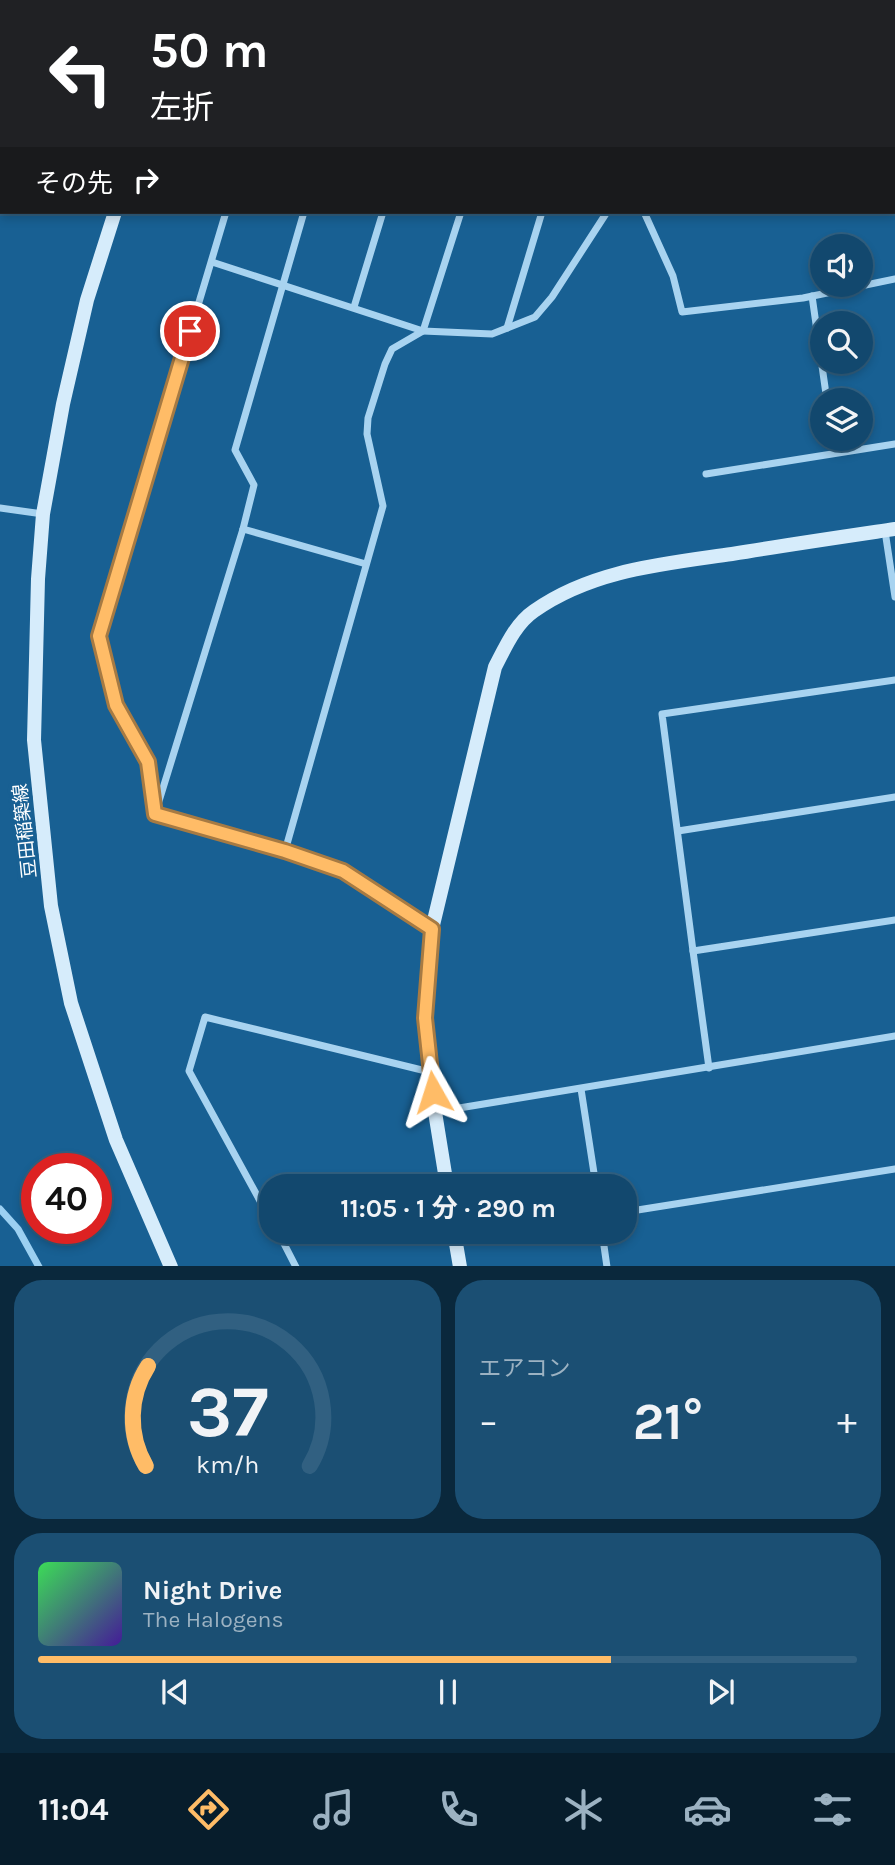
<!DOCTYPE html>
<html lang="ja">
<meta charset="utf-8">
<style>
:root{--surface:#12486e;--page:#1b4f73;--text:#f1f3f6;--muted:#9cb2c2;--line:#316081;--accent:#ffbc67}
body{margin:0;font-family:Karla,"Noto Sans JP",sans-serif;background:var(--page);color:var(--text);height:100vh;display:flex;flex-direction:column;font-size:26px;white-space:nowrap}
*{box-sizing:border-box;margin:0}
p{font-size:23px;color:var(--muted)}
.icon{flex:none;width:38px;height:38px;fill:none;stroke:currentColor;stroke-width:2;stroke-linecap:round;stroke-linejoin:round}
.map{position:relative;height:1266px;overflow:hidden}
.drawer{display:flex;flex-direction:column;gap:14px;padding:14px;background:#0a283c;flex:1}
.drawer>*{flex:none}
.hud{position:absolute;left:0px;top:0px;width:896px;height:214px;box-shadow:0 4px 10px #0003,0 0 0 2px var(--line);background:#202124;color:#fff;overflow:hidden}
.buttons{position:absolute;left:810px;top:234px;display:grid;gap:14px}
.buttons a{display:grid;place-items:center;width:63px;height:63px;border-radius:50%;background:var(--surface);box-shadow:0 4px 10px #0003,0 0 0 2px var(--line);font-size:35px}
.speed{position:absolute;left:21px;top:1153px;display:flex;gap:14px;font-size:35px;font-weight:700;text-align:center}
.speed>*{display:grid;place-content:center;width:91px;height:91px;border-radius:50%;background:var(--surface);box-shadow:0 4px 10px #0003,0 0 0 2px var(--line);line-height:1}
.speed .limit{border:10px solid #d22;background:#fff;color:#111}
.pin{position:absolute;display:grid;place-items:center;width:60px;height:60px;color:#fff;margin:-30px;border:4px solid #fff;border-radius:50%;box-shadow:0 2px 7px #0007}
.me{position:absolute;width:77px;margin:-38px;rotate:354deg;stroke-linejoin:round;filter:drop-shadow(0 0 5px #0008)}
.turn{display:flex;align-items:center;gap:24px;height:147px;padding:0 35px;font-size:32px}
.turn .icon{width:91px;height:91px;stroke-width:2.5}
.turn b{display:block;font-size:49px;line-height:60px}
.then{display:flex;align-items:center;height:66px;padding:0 35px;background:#0003;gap:14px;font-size:26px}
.big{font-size:52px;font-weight:700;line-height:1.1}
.drawer .widget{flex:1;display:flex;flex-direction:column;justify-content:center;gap:10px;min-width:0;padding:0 24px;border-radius:28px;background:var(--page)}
.drawer .dial{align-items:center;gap:0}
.dial svg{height:182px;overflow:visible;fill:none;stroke:var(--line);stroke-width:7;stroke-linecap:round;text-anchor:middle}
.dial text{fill:var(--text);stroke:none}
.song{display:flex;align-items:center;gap:21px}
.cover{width:84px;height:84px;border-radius:10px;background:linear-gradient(135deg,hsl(130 70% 55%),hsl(260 70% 35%))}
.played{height:7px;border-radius:4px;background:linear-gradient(90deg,var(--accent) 70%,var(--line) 70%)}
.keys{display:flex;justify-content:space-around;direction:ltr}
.heat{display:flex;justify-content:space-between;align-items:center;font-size:38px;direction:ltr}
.drawer .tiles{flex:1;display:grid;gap:14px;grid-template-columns:1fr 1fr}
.widget:last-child{grid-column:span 2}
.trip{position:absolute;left:259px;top:1174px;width:378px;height:70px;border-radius:28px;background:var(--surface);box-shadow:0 4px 10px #0003,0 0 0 2px var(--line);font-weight:700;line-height:70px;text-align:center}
.tabs{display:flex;height:112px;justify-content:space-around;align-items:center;background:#071d2c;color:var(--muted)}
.tabs .icon{width:49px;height:49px}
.tabs .active{color:var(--accent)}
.tabs b{font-size:32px;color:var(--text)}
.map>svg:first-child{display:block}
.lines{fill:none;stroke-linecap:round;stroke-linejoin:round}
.stream{stroke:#9bd0f2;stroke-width:7}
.street{stroke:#a8d3f0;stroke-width:7}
.secondary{stroke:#d6ecfb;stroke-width:14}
.route-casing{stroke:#a67a43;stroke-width:18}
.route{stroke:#ffbc67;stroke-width:12}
.labels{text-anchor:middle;stroke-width:7;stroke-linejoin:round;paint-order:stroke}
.street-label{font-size:19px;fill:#fff;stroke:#186093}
</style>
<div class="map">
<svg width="895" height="1267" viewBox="0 0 895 1267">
<rect width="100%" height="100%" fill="#186093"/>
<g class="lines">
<path class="stream" d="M0,1209L18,1229L39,1267"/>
<g class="street">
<path d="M284,2V0"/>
<path d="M366,2L367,0"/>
<path d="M445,2V0"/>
<path d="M525,2L526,0"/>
<path d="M604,2L605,0"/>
<path d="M711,2V0"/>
<path d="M791,2L792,0"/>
<path d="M894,90H895"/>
<path d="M644,212L673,276L682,312L803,298L895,279"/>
<path d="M212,262L423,331L492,334L535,317L552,297L607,212"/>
<path d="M812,296L827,401"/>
<path d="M354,307L383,212"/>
<path d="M507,328L542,212"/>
<path d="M832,439L834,453"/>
<path d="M706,474L895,444"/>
<path d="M0,508L43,514"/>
<path d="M243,529L366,564"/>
<path d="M885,531L895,597"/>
<path d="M895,680L662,714L693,951L895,920"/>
<path d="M155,812L148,762L116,705L99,636L226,212"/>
<path d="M155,814L243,529L254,485L235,450L304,212"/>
<path d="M155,814L285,851L343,871L432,929"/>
<path d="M678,831L895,797"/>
<path d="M285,851L383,506L367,434L368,418L385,364L392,349L423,331L461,212"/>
<path d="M693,951L709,1068"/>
<path d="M581,1089L596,1186"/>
<path d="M435,1112L895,1036"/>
<path d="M625,1212L895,1169"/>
<path d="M271,1221L189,1071L205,1017L430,1072"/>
<path d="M278,1232L296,1267"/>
<path d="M602,1232L607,1267"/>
</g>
<g class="secondary">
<path d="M892,0V2"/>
<path d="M186,2L187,0"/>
<path d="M894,13L895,17"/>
<path d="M115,212L87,300L63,404L43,514L38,579L34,740L51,906L71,1003L116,1140L171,1267"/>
<path d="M447,1186L435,1112L425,1018L432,929L495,667C505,648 515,624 534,611C592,570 663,564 732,554C786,545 841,537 895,529"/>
<path d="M454,1232L460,1267"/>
</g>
</g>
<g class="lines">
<g class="route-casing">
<path id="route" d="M190,331L99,636L116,705L148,762L155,814L285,851L343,871L432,929L425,1018L433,1092"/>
</g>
<use href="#route" class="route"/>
</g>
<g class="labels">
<g class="street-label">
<text transform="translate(24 831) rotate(-96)" y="7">豆田稲築線</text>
</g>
</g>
</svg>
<div class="buttons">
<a><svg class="icon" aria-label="sound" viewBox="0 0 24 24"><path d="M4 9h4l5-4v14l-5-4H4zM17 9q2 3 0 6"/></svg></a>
<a><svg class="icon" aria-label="search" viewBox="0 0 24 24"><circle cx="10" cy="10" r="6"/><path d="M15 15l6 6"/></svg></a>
<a><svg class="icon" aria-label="layers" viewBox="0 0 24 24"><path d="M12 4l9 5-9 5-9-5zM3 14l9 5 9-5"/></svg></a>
</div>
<div class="speed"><div class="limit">40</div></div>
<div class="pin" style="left:190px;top:331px;background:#d93025"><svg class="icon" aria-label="arrive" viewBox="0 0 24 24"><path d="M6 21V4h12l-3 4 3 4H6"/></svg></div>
<svg class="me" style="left:433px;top:1092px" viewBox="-20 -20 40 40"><path d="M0-17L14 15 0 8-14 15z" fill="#ffbc67" stroke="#fff" stroke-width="4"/></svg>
<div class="trip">11:05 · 1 分 · 290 m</div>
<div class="hud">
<div class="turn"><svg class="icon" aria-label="left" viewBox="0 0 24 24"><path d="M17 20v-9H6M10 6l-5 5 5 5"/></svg><div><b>50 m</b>左折</div></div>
<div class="then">その先<svg class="icon" aria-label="right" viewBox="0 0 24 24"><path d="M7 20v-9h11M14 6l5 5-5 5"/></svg></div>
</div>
</div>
<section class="drawer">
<div class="tiles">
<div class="widget dial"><svg viewBox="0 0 100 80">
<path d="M14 69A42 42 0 1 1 86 69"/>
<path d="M14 69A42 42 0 0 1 15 25" stroke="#ffbc67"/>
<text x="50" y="56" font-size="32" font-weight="700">37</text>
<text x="50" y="72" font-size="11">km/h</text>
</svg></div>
<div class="widget"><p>エアコン</p>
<div class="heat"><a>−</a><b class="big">21°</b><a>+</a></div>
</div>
<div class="widget">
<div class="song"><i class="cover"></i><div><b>Night Drive</b><p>The Halogens</p></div></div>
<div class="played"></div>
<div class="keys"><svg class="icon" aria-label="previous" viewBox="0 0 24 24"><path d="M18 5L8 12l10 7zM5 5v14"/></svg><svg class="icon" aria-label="pause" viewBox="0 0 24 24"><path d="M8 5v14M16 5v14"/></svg><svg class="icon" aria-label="next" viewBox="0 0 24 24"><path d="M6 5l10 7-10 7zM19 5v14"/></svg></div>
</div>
</div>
</section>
<nav class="tabs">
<b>11:04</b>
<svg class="icon active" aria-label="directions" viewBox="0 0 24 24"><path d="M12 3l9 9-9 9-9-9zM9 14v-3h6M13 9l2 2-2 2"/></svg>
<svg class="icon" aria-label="music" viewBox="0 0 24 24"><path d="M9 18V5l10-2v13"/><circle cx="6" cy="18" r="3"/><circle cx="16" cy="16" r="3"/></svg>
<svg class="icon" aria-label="phone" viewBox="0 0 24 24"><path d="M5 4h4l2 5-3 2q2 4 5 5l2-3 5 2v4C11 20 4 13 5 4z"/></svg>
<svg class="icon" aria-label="climate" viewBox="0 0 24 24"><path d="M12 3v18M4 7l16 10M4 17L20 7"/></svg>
<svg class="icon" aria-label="car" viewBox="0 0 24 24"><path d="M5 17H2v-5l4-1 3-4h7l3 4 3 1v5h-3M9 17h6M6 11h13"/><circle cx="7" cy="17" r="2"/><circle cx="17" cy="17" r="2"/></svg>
<svg class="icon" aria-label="filters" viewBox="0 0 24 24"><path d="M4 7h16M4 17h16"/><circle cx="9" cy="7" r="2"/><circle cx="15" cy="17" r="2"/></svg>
</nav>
